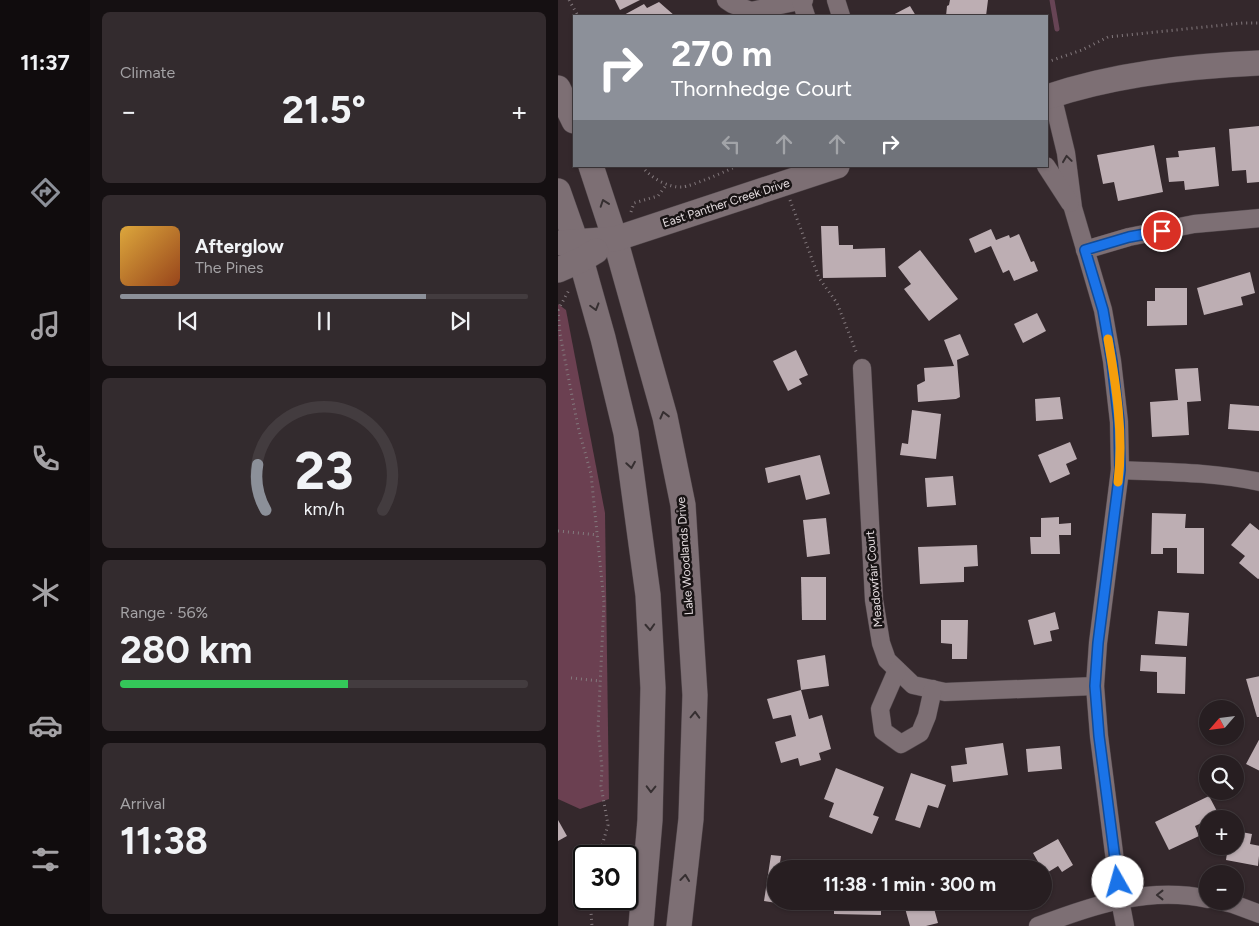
<!DOCTYPE html>
<meta charset="utf-8">
<style>
:root{--surface:#271e21;--page:#332b2e;--text:#f1f3f6;--muted:#a4a2a5;--line:#433c3f;--accent:#8c9099}
body{margin:0;font-family:Figtree,sans-serif;background:var(--page);color:var(--text);height:100vh;display:flex;flex-direction:column;font-size:19px;white-space:nowrap}
*{box-sizing:border-box;margin:0}
p{font-size:16px;color:var(--muted)}
.icon{flex:none;width:28px;height:28px;fill:none;stroke:currentColor;stroke-width:2;stroke-linecap:round;stroke-linejoin:round}
.map{position:relative;flex:1;overflow:hidden}
.details{display:flex;flex-direction:column;gap:12px;padding:12px;background:#151012;width:468px}
.details>*{flex:none}
.banner{position:absolute;left:15px;top:15px;width:475px;height:152px;border-radius:0px;box-shadow:0 1px 4px #0004,0 0 0 1px var(--line);background:#8c9099;color:#fff;overflow:hidden}
.needle{width:32px;rotate:242deg}
.tools{position:absolute;left:641px;top:700px;display:grid;gap:10px}
.tools a{display:grid;place-items:center;width:45px;height:45px;border-radius:50%;background:var(--surface);box-shadow:0 1px 4px #0004,0 0 0 1px var(--line);font-size:25px}
.speed{position:absolute;left:15px;top:845px;display:flex;gap:10px;font-size:25px;font-weight:700;text-align:center}
.speed>*{display:grid;place-content:center;width:65px;height:65px;border-radius:50%;background:var(--surface);box-shadow:0 1px 4px #0004,0 0 0 1px var(--line);line-height:1}
.speed .limit{border:2px solid #111;border-radius:8px;background:#fff;color:#111}
.pin{position:absolute;display:grid;place-items:center;width:42px;height:42px;color:#fff;margin:-21px;border:2px solid #fff;border-radius:50%;box-shadow:0 1px 5px #0007}
.me{position:absolute;width:55px;margin:-28px;rotate:353deg;stroke-linejoin:round;filter:drop-shadow(0 0 4px #0008)}
.turn{display:flex;align-items:center;gap:18px;height:105px;padding:0 15px;font-size:22px}
.turn .icon{width:65px;height:65px;stroke-width:2.5}
.turn b{display:block;font-size:35px;line-height:42px}
.lanes{display:flex;align-items:center;height:48px;padding:0 15px;background:#0003;justify-content:center;gap:25px;direction:ltr}
.lanes .off{opacity:.35}
.big{font-size:38px;font-weight:700;line-height:1.1}
.details .card{flex:1;display:flex;flex-direction:column;justify-content:center;gap:8px;min-width:0;padding:0 18px;border-radius:8px;background:var(--page)}
.details .dial{align-items:center;gap:0}
.dial svg{height:130px;overflow:visible;fill:none;stroke:var(--line);stroke-width:7;stroke-linecap:round;text-anchor:middle}
.dial text{fill:var(--text);stroke:none}
.song{display:flex;align-items:center;gap:15px}
.cover{width:60px;height:60px;border-radius:8px;background:linear-gradient(135deg,hsl(40 70% 55%),hsl(20 70% 35%))}
.played{height:5px;border-radius:2px;background:linear-gradient(90deg,var(--accent) 75%,var(--line) 75%)}
.keys{display:flex;justify-content:space-around;direction:ltr}
.heat{display:flex;justify-content:space-between;align-items:center;font-size:28px;direction:ltr}
.charge{height:8px;border-radius:4px;background:linear-gradient(90deg,#34c759 56%,var(--line) 0)}
.trip{position:absolute;left:209px;top:860px;width:285px;height:50px;border-radius:25px;background:var(--surface);box-shadow:0 1px 4px #0004,0 0 0 1px var(--line);font-weight:700;line-height:50px;text-align:center}
main{display:flex;flex:1;min-height:0}
.tab-bar{display:flex;flex-direction:column;width:90px;justify-content:space-around;align-items:center;background:#100c0d;color:var(--muted)}
.tab-bar .icon{width:35px;height:35px}
.tab-bar .selected{color:var(--accent)}
.tab-bar b{font-size:22px;color:var(--text)}
.map>svg:first-child{display:block}
.green{fill:#6b4051}
.lines{fill:none;stroke-linecap:round;stroke-linejoin:round}
.stream{stroke:#674455;stroke-width:5}
.building{fill:#bdaeb3}
.street-casing{stroke:#50464a;stroke-width:19}
.secondary-casing{stroke:#50464a;stroke-width:26}
.path{stroke:#83797d;stroke-width:3;stroke-dasharray:1 4;stroke-linecap:butt}
.street{stroke:#7d6f74;stroke-width:18}
.secondary{stroke:#7d6f74;stroke-width:25}
.oneway{stroke:#362f31}
.route-casing{stroke:#114b97;stroke-width:12}
.route{stroke:#1a73e8;stroke-width:9}
.slow{stroke:#f59e0b;stroke-width:9}
.labels{text-anchor:middle;stroke-width:5;stroke-linejoin:round;paint-order:stroke}
.street-label{font-size:12px;fill:#e4dcdf;stroke:#181314}
</style>
<main>
<nav class="tab-bar">
<b>11:37</b>
<svg class="icon selected" aria-label="directions" viewBox="0 0 24 24"><path d="M12 3l9 9-9 9-9-9zM9 14v-3h6M13 9l2 2-2 2"/></svg>
<svg class="icon" aria-label="music" viewBox="0 0 24 24"><path d="M9 18V5l10-2v13"/><circle cx="6" cy="18" r="3"/><circle cx="16" cy="16" r="3"/></svg>
<svg class="icon" aria-label="phone" viewBox="0 0 24 24"><path d="M5 4h4l2 5-3 2q2 4 5 5l2-3 5 2v4C11 20 4 13 5 4z"/></svg>
<svg class="icon" aria-label="climate" viewBox="0 0 24 24"><path d="M12 3v18M4 7l16 10M4 17L20 7"/></svg>
<svg class="icon" aria-label="car" viewBox="0 0 24 24"><path d="M5 17H2v-5l4-1 3-4h7l3 4 3 1v5h-3M9 17h6M6 11h13"/><circle cx="7" cy="17" r="2"/><circle cx="17" cy="17" r="2"/></svg>
<svg class="icon" aria-label="filters" viewBox="0 0 24 24"><path d="M4 7h16M4 17h16"/><circle cx="9" cy="7" r="2"/><circle cx="15" cy="17" r="2"/></svg>
</nav>
<section class="details">
<div class="card"><p>Climate</p>
<div class="heat"><a>−</a><b class="big">21.5°</b><a>+</a></div>
</div>
<div class="card">
<div class="song"><i class="cover"></i><div><b>Afterglow</b><p>The Pines</p></div></div>
<div class="played"></div>
<div class="keys"><svg class="icon" aria-label="previous" viewBox="0 0 24 24"><path d="M18 5L8 12l10 7zM5 5v14"/></svg><svg class="icon" aria-label="pause" viewBox="0 0 24 24"><path d="M8 5v14M16 5v14"/></svg><svg class="icon" aria-label="next" viewBox="0 0 24 24"><path d="M6 5l10 7-10 7zM19 5v14"/></svg></div>
</div>
<div class="card dial"><svg viewBox="0 0 100 80">
<path d="M14 69A42 42 0 1 1 86 69"/>
<path d="M14 69A42 42 0 0 1 9 41" stroke="#8c9099"/>
<text x="50" y="56" font-size="32" font-weight="700">23</text>
<text x="50" y="72" font-size="11">km/h</text>
</svg></div>
<div class="card"><p>Range · 56%</p><b class="big">280 km</b><div class="charge"></div></div>
<div class="card"><p>Arrival</p><b class="big">11:38</b></div>
</section>
<div class="map">
<svg width="702" height="926" viewBox="0 0 702 926">
<rect width="100%" height="100%" fill="#34282c"/>
<path class="green" d="M0,304L8,310L47,513L51,799L22,809L0,799Z"/>
<g class="lines">
<path class="stream" d="M494,0L499,29"/>
</g>
<g class="building">
<path d="M57,0H82L62,10Z"/>
<path d="M392,0H430L428,16H388L389,6L391,5Z"/>
<path d="M101,2L117,16H64L86,4L89,8Z"/>
<path d="M352,6L358,16H333Z"/>
<path d="M702,126V182L689,183L688,170L674,171L671,129Z"/>
<path d="M596,145L605,192L560,201L556,182L545,184L539,155Z"/>
<path d="M657,147L661,186L627,190L626,181L611,182L608,158L621,157L620,151Z"/>
<path d="M263,226H280L281,245H295V249L327,248L328,277L265,278Z"/>
<path d="M433,229L438,240L451,235L452,238L461,234L473,262L476,261L480,271L456,281L451,270L445,273L433,246L417,253L411,239Z"/>
<path d="M362,250L400,299L371,321L346,289L353,284L340,267Z"/>
<path d="M692,272L697,293L683,297L685,305L646,315L639,288Z"/>
<path d="M597,288H629V325L589,326V301H597Z"/>
<path d="M479,313L488,331L465,343L456,324Z"/>
<path d="M402,334L411,355L399,360L402,397L398,399L360,402L359,385L367,381L366,368L396,366L386,340Z"/>
<path d="M238,350L250,375L241,379L244,384L230,391L215,361Z"/>
<path d="M640,368L643,401L629,402L631,435L594,437L592,402L620,400L617,369Z"/>
<path d="M502,397L505,419L478,421L477,399Z"/>
<path d="M672,404L702,406L701,431L670,429Z"/>
<path d="M354,410L383,414L378,459L342,455L344,443L350,444Z"/>
<path d="M512,442L519,459L508,464L512,474L492,483L480,455Z"/>
<path d="M262,455L272,494L248,500L242,475L210,483L207,468Z"/>
<path d="M395,476L398,505L369,507L367,478Z"/>
<path d="M594,513L628,514L627,528H646V574L619,573V548H605V554H593Z"/>
<path d="M501,517V524L513,523V535H501L502,554H473L472,537H483V518Z"/>
<path d="M268,518L272,554L249,557L245,520Z"/>
<path d="M692,523L702,531V578L700,579L681,563L687,556L673,545Z"/>
<path d="M419,545L420,566L406,567V582L362,584L360,547Z"/>
<path d="M243,577H268V620H244Z"/>
<path d="M600,611L631,613L629,646L597,644Z"/>
<path d="M497,612L501,629L492,631L494,641L476,645L470,620Z"/>
<path d="M383,620H410L409,659H394V644L383,643Z"/>
<path d="M267,655L271,686L243,690L239,660Z"/>
<path d="M583,655L628,657L627,694L599,693V672L582,671Z"/>
<path d="M702,676V717H699L688,679Z"/>
<path d="M243,690L251,719L264,715L273,749L261,753L263,760L242,766L240,758L223,763L217,742L238,736L233,715L215,719L209,699Z"/>
<path d="M702,738V771L688,764Z"/>
<path d="M445,743L450,775L395,782L393,766L409,764L407,748Z"/>
<path d="M502,746L504,769L470,772L468,749Z"/>
<path d="M278,768L326,787L315,815L321,817L314,834L271,817L276,803L266,799Z"/>
<path d="M353,773L388,785L380,808L370,805L362,828L337,820Z"/>
<path d="M651,796L661,815L637,826L641,836L611,850L597,822Z"/>
<path d="M0,820L9,836L0,841Z"/>
<path d="M678,831L694,834L692,844L702,846L700,866L668,860L670,846H678Z"/>
<path d="M500,839L515,865L504,872L500,866L487,874L475,853Z"/>
<path d="M213,855L223,856L221,869H218V901H245L244,907L206,901Z"/>
<path d="M251,865L266,867V869H250Z"/>
<rect x="305" y="865" width="19" height="4"/>
<path d="M276,901H323V915L276,914Z"/>
<path d="M345,901H374L380,923L368,926H352Z"/>
</g>
<g class="lines">
<g class="street-casing">
<g id="street">
<path d="M168,0L174,4L193,11L246,0"/>
<path d="M278,0L283,16"/>
<path d="M243,1L248,16"/>
<path d="M494,95L508,153L515,208L545,310L554,361L561,422L562,470L540,643L537,686L541,736L562,900L567,926"/>
<path d="M488,166L512,203"/>
<path d="M527,250L571,237L636,224L702,218"/>
<path d="M304,368L316,600L323,643L329,660L355,685L387,692L537,686"/>
<path d="M562,470C608,472 656,472 702,482"/>
<path d="M339,670L322,709L325,731L343,744L362,733L369,716L375,689"/>
<path d="M662,901L675,904L702,914"/>
<path d="M480,926C535,905 591,886 650,899"/>
</g>
</g>
<g class="secondary-casing">
<g id="secondary">
<path d="M0,88L16,121"/>
<path d="M489,97C557,74 630,66 702,63"/>
<path d="M33,166L57,239L107,417L125,505L137,695L133,819L121,926"/>
<path d="M0,191L18,242L45,338L68,433L90,595L95,688L92,820L83,926"/>
<path d="M2,243L57,239L279,166"/>
<path d="M0,270L23,260L38,251"/>
</g>
</g>
<g class="path">
<path d="M11,0L20,16"/>
<path d="M489,62L524,50L550,37L685,23H702"/>
<path d="M84,166C91,177 110,188 124,187C132,187 171,170 179,166"/>
<path d="M232,200L261,278L279,303L299,354"/>
<path d="M73,212L76,203L100,196L109,184"/>
<path d="M0,310L2,334L20,427L33,474L46,602L40,729L44,768L43,786L50,825L41,856"/>
<path d="M0,310L11,290"/>
<path d="M0,531L40,535"/>
<path d="M13,678L42,681"/>
<path d="M32,899L34,926"/>
</g>
<use href="#street" class="street"/>
<use href="#secondary" class="secondary"/>
</g>
<defs><path id="oneway-chevron" d="M-2-3.5L2.5 0L-2 3.5" fill="none" stroke-width="1.6" stroke-linecap="round" stroke-linejoin="round" transform="scale(1.25)"/></defs>
<g class="oneway">
<use href="#oneway-chevron" transform="translate(509 159) rotate(-98)"/>
<use href="#oneway-chevron" transform="translate(46 203) rotate(-109)"/>
<use href="#oneway-chevron" transform="translate(37 307) rotate(74)"/>
<use href="#oneway-chevron" transform="translate(106 415) rotate(-104)"/>
<use href="#oneway-chevron" transform="translate(73 465) rotate(81)"/>
<use href="#oneway-chevron" transform="translate(92 627) rotate(87)"/>
<use href="#oneway-chevron" transform="translate(137 715) rotate(-88)"/>
<use href="#oneway-chevron" transform="translate(93 789) rotate(91)"/>
<use href="#oneway-chevron" transform="translate(127 878) rotate(-84)"/>
<use href="#oneway-chevron" transform="translate(602 895) rotate(-180)"/>
</g>
<g class="lines">
<g class="route-casing">
<path id="route" d="M560,882L541,736L537,686L540,643L562,470L561,422L554,362L545,310L527,250L571,237L604,231"/>
</g>
<use href="#route" class="route"/>
<path class="slow" d="M550,339C558,385 566,435 560,482"/>
</g>
<g class="labels">
<g class="street-label">
<text transform="translate(168 203) rotate(-18)" y="4">East Panther Creek Drive</text>
<text transform="translate(127 556) rotate(-94)" y="4">Lake Woodlands Drive</text>
<text transform="translate(316 579) rotate(-95)" y="4">Meadowfair Court</text>
</g>
</g>
</svg>
<div class="tools">
<a><svg class="needle" viewBox="-14 -14 28 28"><path d="M0-13l5 13h-10z" fill="#e53935"/><path d="M0 13l5-13h-10z" fill="#a4a2a5"/></svg></a>
<a><svg class="icon" aria-label="search" viewBox="0 0 24 24"><circle cx="10" cy="10" r="6"/><path d="M15 15l6 6"/></svg></a>
<a>+</a>
<a>−</a>
</div>
<div class="speed"><div class="limit">30</div></div>
<div class="pin" style="left:604px;top:231px;background:#d93025"><svg class="icon" aria-label="arrive" viewBox="0 0 24 24"><path d="M6 21V4h12l-3 4 3 4H6"/></svg></div>
<svg class="me" style="left:560px;top:882px" viewBox="-20 -20 40 40"><circle r="19" fill="#fff"/><path d="M0-13L10 11 0 6-10 11z" fill="#1a73e8"/></svg>
<div class="trip">11:38 · 1 min · 300 m</div>
<div class="banner">
<div class="turn"><svg class="icon" aria-label="right" viewBox="0 0 24 24"><path d="M7 20v-9h11M14 6l5 5-5 5"/></svg><div><b>270 m</b>Thornhedge Court</div></div>
<div class="lanes"><svg class="icon off" aria-label="left" viewBox="0 0 24 24"><path d="M17 20v-9H6M10 6l-5 5 5 5"/></svg><svg class="icon off" aria-label="ahead" viewBox="0 0 24 24"><path d="M12 20V5M6 11l6-6 6 6"/></svg><svg class="icon off" aria-label="ahead" viewBox="0 0 24 24"><path d="M12 20V5M6 11l6-6 6 6"/></svg><svg class="icon" aria-label="right" viewBox="0 0 24 24"><path d="M7 20v-9h11M14 6l5 5-5 5"/></svg></div>
</div>
</div>
</main>
